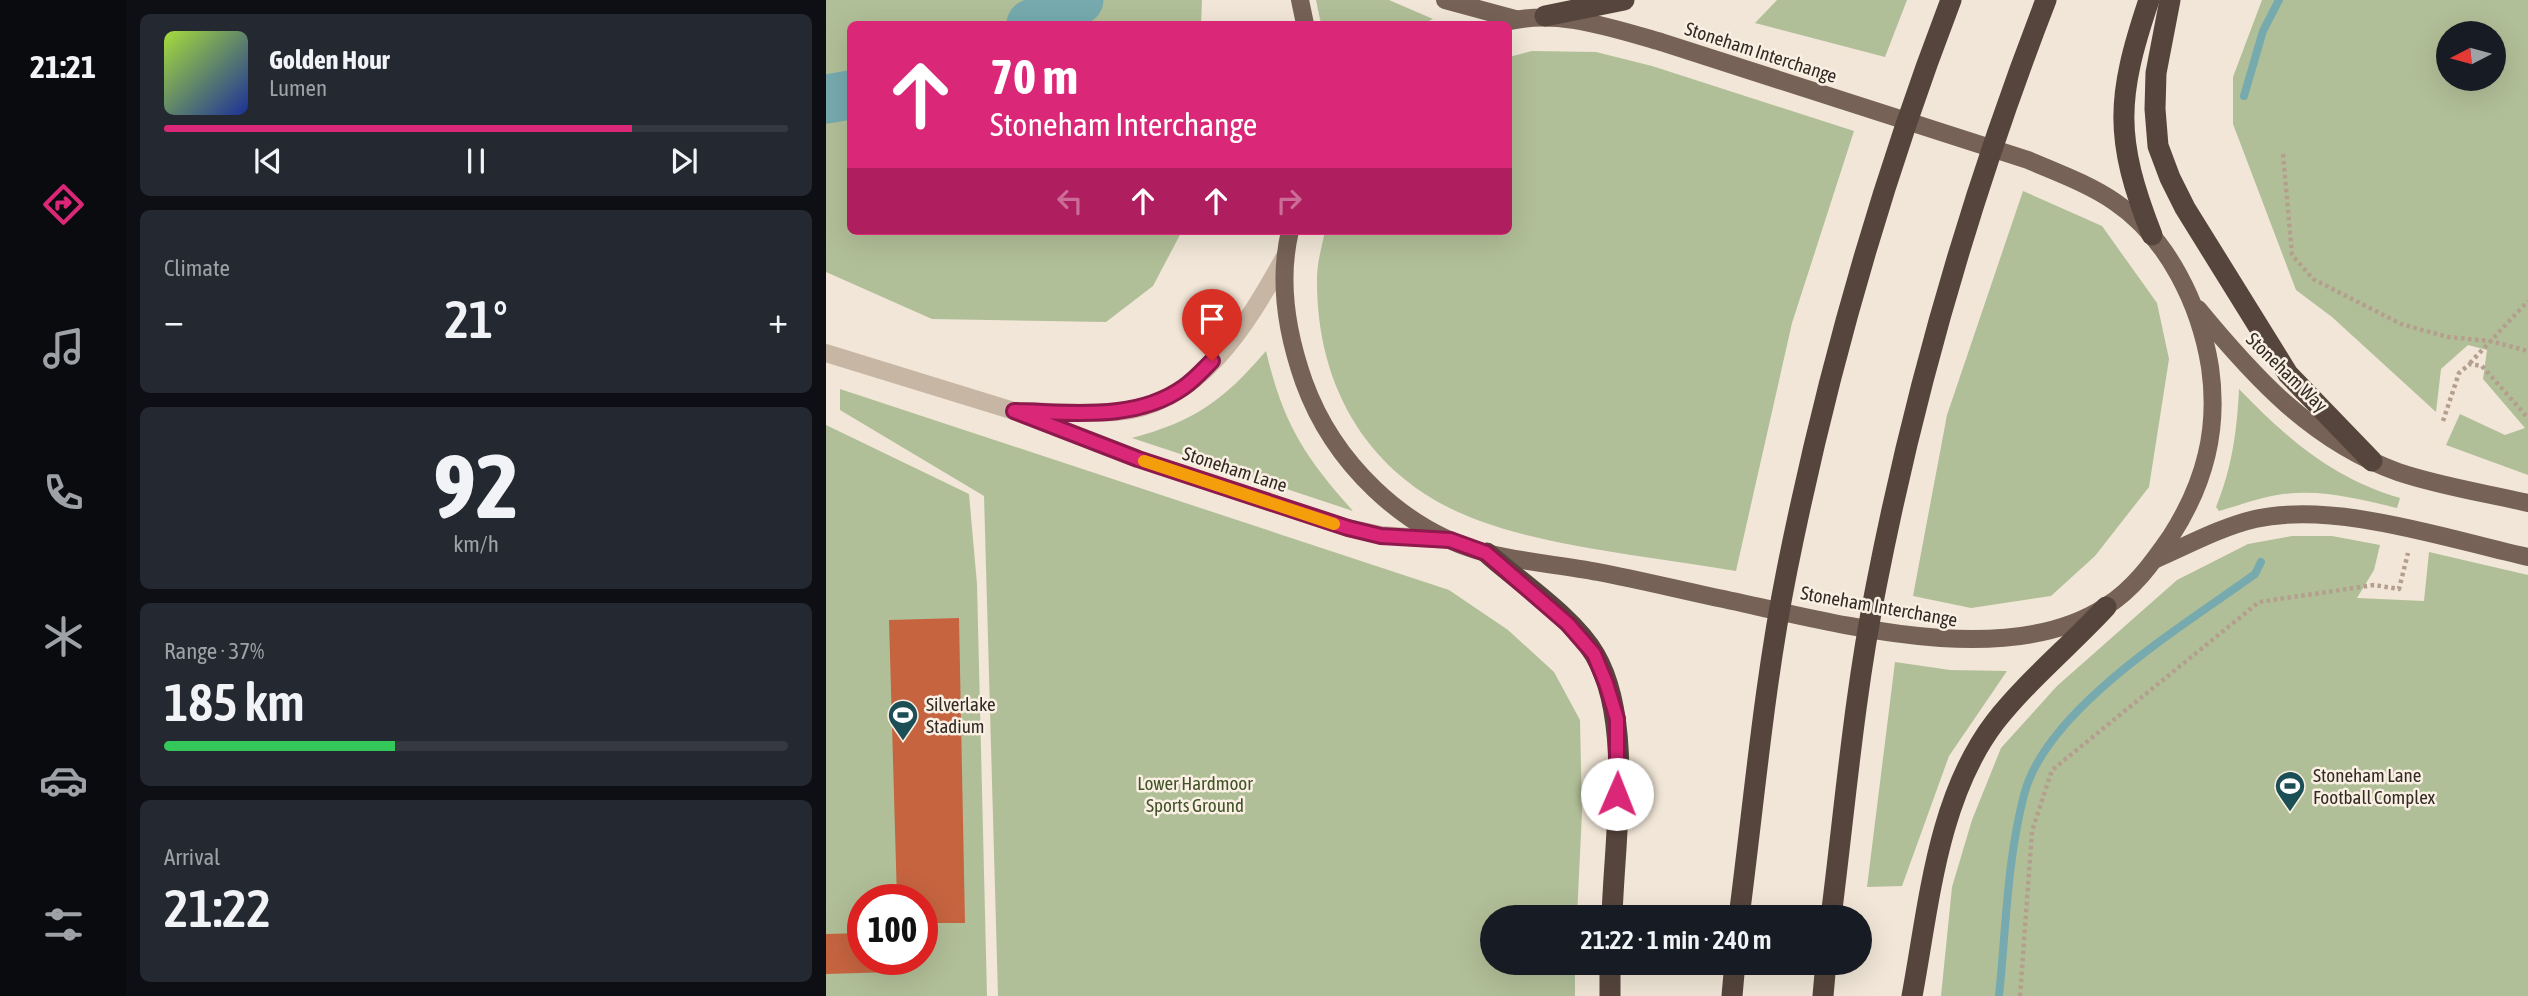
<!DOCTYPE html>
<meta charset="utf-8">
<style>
:root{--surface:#171b24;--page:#242831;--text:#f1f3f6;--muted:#9ea1a6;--line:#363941;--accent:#db2777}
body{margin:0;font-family:"Asap Condensed",sans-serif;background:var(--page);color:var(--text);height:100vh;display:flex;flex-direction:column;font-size:26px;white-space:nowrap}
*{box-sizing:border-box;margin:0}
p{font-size:23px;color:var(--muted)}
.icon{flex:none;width:38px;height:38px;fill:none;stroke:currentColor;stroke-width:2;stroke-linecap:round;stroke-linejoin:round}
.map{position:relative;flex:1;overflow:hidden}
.drawer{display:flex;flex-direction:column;gap:14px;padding:14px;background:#0d0f14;width:700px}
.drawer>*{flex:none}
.top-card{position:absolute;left:21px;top:21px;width:665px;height:214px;border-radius:10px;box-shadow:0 7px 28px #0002;background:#db2777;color:#fff;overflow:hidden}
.needle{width:46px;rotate:264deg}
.controls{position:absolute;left:1610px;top:21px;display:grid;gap:14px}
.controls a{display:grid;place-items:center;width:70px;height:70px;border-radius:50%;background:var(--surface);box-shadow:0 7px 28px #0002;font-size:35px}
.speed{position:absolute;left:21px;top:884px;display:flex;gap:14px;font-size:35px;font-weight:700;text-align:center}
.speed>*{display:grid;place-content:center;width:91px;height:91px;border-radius:50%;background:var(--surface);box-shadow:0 7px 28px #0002;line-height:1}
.speed .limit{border:10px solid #d22;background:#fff;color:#111}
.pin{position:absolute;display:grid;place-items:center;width:60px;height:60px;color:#fff;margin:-72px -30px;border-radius:50% 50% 50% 0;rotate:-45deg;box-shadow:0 0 7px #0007}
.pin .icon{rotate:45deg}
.me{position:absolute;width:77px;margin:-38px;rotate:1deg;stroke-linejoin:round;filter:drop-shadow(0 0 5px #0008)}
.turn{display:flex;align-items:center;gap:24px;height:147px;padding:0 28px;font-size:32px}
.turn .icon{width:91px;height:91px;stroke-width:2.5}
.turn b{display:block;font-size:49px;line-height:60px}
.lanes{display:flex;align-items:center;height:66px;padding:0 28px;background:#0003;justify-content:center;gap:35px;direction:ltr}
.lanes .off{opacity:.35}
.big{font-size:52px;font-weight:600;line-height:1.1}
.drawer .tile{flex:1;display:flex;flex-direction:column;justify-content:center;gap:10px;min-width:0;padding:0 24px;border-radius:10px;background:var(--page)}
.drawer .dial{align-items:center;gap:0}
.dial b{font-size:91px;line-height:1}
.song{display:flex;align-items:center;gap:21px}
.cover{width:84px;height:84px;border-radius:10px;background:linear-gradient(135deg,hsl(80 70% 55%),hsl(230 70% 35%))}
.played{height:7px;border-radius:4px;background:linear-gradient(90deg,var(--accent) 75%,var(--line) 75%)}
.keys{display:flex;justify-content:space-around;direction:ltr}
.heat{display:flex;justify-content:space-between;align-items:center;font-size:38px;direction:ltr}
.charge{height:10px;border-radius:5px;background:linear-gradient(90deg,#34c759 37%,var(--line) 0)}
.trip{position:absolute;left:654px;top:905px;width:392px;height:70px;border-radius:35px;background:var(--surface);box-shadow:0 7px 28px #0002;font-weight:600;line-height:70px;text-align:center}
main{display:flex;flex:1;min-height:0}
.menu{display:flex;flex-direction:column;width:126px;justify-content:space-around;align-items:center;background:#090b0e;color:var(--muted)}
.menu .icon{width:49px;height:49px}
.menu .on{color:var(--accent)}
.menu b{font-size:32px;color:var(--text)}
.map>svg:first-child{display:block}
.green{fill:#b1bf98;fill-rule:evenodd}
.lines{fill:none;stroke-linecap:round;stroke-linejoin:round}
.stream{stroke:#76aaae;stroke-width:8}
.river{stroke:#76aaae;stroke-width:49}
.building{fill:#c66440}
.path{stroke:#b49f8e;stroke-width:4.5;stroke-dasharray:3.5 3.5;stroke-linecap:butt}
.minor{stroke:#c8b6a4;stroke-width:18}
.major{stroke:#766256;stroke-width:18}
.highway{stroke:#55453c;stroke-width:21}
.route-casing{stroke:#8e194d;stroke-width:18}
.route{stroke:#db2777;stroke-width:12}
.slow{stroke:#f59e0b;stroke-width:12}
.labels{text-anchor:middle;stroke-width:5;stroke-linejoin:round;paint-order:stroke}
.street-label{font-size:19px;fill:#342a25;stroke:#f9f0e3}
.poi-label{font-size:19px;fill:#342a25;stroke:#f9f0e3;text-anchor:start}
.park-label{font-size:19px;fill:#425229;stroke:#f9f0e3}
</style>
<main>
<nav class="menu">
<b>21:21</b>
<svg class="icon on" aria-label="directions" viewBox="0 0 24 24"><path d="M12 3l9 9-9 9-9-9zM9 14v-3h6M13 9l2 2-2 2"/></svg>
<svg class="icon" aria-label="music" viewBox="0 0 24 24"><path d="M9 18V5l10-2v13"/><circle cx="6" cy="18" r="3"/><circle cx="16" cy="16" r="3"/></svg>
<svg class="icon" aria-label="phone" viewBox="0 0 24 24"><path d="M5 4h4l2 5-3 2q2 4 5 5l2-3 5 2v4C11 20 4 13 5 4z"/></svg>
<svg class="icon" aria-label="climate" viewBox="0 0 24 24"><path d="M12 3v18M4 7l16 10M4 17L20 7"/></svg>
<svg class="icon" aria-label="car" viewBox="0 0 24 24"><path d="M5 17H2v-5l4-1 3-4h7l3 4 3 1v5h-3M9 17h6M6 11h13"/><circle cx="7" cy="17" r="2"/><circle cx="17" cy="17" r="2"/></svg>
<svg class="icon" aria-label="filters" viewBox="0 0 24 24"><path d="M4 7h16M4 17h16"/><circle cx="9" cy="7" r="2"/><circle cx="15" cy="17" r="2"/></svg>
</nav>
<section class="drawer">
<div class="tile">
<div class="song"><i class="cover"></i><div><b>Golden Hour</b><p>Lumen</p></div></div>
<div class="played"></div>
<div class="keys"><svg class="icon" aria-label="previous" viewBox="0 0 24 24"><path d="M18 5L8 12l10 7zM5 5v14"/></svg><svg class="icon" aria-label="pause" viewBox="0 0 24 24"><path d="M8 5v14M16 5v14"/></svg><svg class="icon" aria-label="next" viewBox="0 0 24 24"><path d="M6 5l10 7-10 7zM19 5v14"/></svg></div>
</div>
<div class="tile"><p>Climate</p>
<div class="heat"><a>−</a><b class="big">21°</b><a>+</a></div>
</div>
<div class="tile dial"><b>92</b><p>km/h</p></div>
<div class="tile"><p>Range · 37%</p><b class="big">185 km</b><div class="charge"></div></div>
<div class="tile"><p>Arrival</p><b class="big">21:22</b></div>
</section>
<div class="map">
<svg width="1702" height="996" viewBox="0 0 1702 996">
<rect width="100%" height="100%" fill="#f1e6d7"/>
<g class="green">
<path d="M0,0H376L375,24H24V231H356L327,286L280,322L106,319L0,272Z"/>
<path d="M490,0H563L607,19L596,24H495Z"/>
<path d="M951,0H1081L1059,57L929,23Z"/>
<path d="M1436,0H1702V475L1620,445L1634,414L1679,435L1699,428L1657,379L1661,350L1642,345L1615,369L1610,412L1506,317L1470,290L1407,124V77ZM1622,33H1668V79H1622Z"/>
<path d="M706,51L770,52L826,66L1028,131L966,323L910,571C830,557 728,548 654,521C546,482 490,391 491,278C491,263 496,246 499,231H682L683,57Z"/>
<path d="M1197,191L1276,226L1331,303L1343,359L1323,487L1269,556L1225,596L1145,608L1087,596L1121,415Z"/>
<path d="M440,351C457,423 478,456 527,511L306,438C369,421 398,400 440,351Z"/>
<path d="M14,389L623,590L682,630L728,672L754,720L756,812L751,917H667V962L749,963V996H172L158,496L14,410Z"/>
<path d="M1413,389C1460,438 1508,479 1574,498L1571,508C1534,499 1496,489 1457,494C1436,497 1414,505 1393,511L1390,507C1406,468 1411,431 1413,389Z"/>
<path d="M0,425L143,494L151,584L161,996H0ZM37,900H96V959H37Z"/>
<path d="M1466,536H1506L1554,545L1548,570L1531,598L1598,601L1603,552L1702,575V996H1115L1126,887L1146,820L1175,748L1231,686L1351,580L1422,544Z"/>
<path d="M1069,662L1124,670L1181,671L1123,756L1076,886L1041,887Z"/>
</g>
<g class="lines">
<g class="stream">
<path d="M1418,96L1437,31L1453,0"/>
<path d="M1173,996C1180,929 1181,860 1198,795C1220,708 1359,625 1429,574L1435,562"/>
</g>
<g class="river">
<path d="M205,24L253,0"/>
<path d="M0,99L24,95"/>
</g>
</g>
<g class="building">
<path d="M133,618L139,923H96V900H71L63,620Z"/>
<path d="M37,933V959H67V972L0,974V934Z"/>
</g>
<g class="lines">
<g class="path">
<path d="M1457,154L1466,255L1487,279L1575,324L1622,337L1664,341L1702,351"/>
<path d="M1644,363L1702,301"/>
<path d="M1617,421L1633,373L1644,364L1656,366L1702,418"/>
<path d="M1194,996L1206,831L1226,770L1433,602L1548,585L1573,589L1582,553"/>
</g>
<g class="minor">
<path d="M0,353L188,411L312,459L522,528L555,535L624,540"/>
<path d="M198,411C229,412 260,414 290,412C373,406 422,323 458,258"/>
</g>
<g class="major">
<path d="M474,0L479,24"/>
<path d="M619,0L689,19"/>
<path d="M464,231C452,281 461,334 478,382C507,462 577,531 660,553C697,562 735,565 772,572C809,579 846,588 883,596C996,619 1175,674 1279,607C1307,590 1327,562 1345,536C1379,483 1393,429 1384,367C1374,305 1342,238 1289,202C1263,184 1232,173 1202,160L835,42C783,27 726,7 673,24"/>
<path d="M1372,309C1428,377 1486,441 1572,472C1613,486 1659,493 1702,503"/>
<path d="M1330,559C1362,545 1395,527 1429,519C1510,501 1621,539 1702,557"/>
</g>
<g class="highway">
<path d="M1323,0C1290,98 1288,138 1326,235"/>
<path d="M1344,0L1330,73L1329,109L1332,146L1344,178L1359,208L1462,374L1546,461"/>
<path d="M719,16L798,0"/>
<path d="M661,553C693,582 747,617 769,655C808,722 788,841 786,917"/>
<path d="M913,917C928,802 938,684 961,570C1000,376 1054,185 1125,0"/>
<path d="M1005,917C1019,807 1028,696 1050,587C1089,387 1146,191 1220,0"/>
<path d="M784,996V962"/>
<path d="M906,996L909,962"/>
<path d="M997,996L1000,962"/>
<path d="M1086,996C1103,905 1111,798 1169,722C1202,680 1244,646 1280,607"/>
</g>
</g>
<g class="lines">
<g class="route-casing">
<path id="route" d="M386,361C377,370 368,380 358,387C309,422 244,412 188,411L312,459L522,528L555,536L624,540L660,553L742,624L768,654L780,683L791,719V794"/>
</g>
<use href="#route" class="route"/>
<path class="slow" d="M318,461L508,524"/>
</g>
<defs>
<g id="stadium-pin" transform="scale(1.575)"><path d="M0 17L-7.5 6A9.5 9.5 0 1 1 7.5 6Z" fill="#1b4f55" stroke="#f9f0e3"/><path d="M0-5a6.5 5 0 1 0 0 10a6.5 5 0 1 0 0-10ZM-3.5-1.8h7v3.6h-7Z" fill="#fff"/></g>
</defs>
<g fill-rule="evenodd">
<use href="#stadium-pin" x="77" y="715"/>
<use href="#stadium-pin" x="1464" y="786"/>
</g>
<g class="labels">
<g class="street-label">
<text transform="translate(935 52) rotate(18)" y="7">Stoneham Interchange</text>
<text transform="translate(1461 372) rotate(44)" y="7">Stoneham Way</text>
<text transform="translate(409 469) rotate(18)" y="7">Stoneham Lane</text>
<text transform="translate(1053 606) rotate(10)" y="7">Stoneham Interchange</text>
</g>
<g class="poi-label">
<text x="100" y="711">Silverlake<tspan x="100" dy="22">Stadium</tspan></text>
<text x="1487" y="782">Stoneham Lane<tspan x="1487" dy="22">Football Complex</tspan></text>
</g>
<g class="park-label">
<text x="369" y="790">Lower Hardmoor<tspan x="369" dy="22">Sports Ground</tspan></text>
</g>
</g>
</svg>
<div class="controls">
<a><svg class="needle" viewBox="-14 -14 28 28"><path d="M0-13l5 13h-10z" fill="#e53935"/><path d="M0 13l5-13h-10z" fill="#9ea1a6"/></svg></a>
</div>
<div class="speed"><div class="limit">100</div></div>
<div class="pin" style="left:386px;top:361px;background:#d93025"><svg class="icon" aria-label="arrive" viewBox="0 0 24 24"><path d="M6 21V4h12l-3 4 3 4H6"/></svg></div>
<svg class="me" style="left:791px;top:794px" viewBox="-20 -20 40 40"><circle r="19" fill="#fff"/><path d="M0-13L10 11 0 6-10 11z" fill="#db2777"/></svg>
<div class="trip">21:22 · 1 min · 240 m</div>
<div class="top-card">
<div class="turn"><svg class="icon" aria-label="ahead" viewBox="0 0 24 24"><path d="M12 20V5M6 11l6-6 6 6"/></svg><div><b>70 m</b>Stoneham Interchange</div></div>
<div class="lanes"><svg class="icon off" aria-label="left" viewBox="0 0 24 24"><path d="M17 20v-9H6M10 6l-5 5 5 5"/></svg><svg class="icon" aria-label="ahead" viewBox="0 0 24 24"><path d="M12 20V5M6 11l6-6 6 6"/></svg><svg class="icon" aria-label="ahead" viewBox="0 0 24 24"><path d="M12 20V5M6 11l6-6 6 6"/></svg><svg class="icon off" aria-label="right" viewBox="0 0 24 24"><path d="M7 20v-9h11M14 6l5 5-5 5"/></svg></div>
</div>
</div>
</main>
